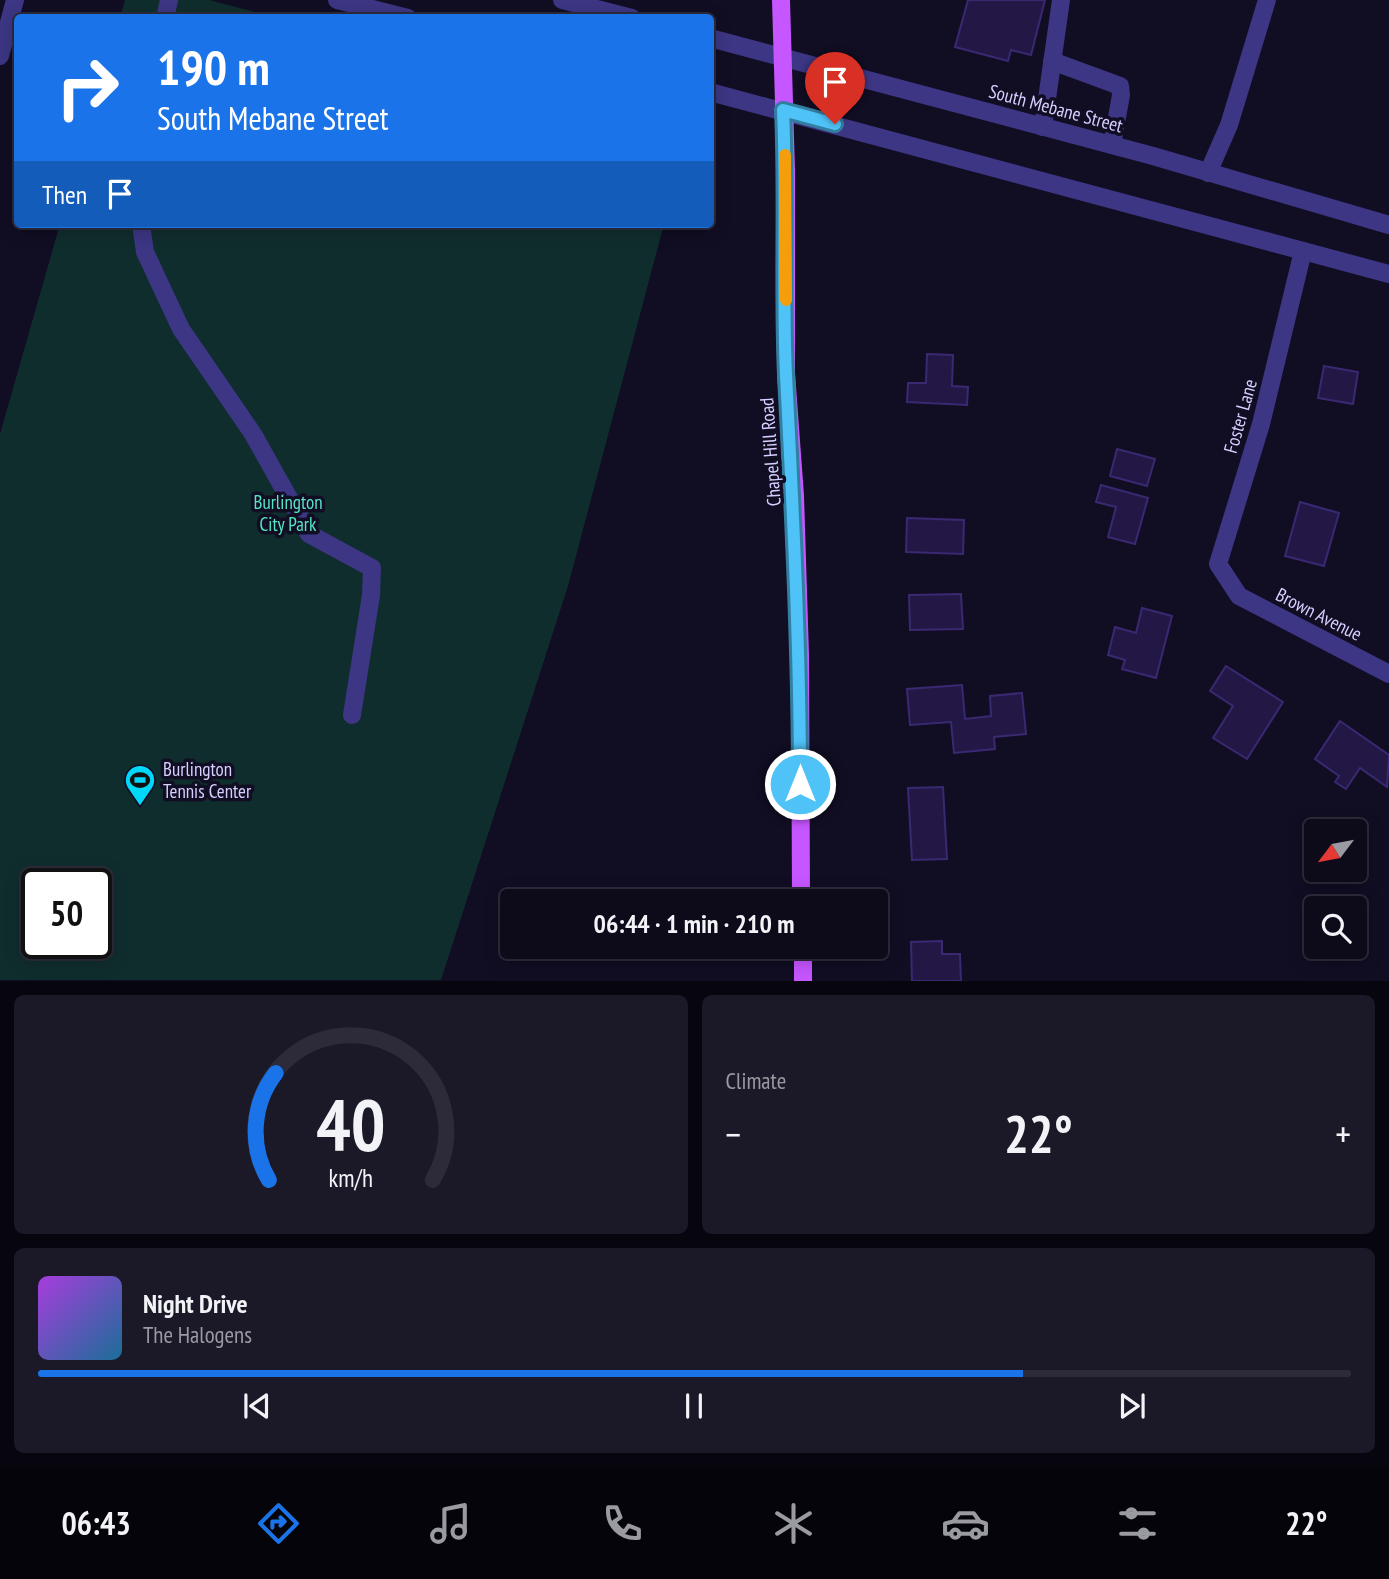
<!DOCTYPE html>
<meta charset="utf-8">
<style>
:root{--surface:#0d0a1a;--page:#1b1827;--text:#f1f3f6;--muted:#9a9aa2;--line:#2d2b39;--accent:#1a73e8}
body{margin:0;font-family:"PT Sans Narrow",sans-serif;background:var(--page);color:var(--text);height:100vh;display:flex;flex-direction:column;font-size:26px;white-space:nowrap}
*{box-sizing:border-box;margin:0}
p{font-size:23px;color:var(--muted)}
.icon{flex:none;width:38px;height:38px;fill:none;stroke:currentColor;stroke-width:2;stroke-linecap:round;stroke-linejoin:round}
.map{position:relative;height:981px;overflow:hidden}
.panel{display:flex;flex-direction:column;gap:14px;padding:14px;background:#07060e;flex:1}
.panel>*{flex:none}
.banner{position:absolute;left:14px;top:14px;width:700px;height:214px;border-radius:7px;box-shadow:0 4px 18px #0003,0 0 0 2px var(--line);background:#1a73e8;color:#fff;overflow:hidden}
.needle{width:46px;rotate:238deg}
.buttons{position:absolute;left:1304px;top:819px;display:grid;gap:14px}
.buttons a{display:grid;place-items:center;width:63px;height:63px;border-radius:7px;background:var(--surface);box-shadow:0 4px 18px #0003,0 0 0 2px var(--line);font-size:35px}
.speed{position:absolute;left:21px;top:868px;display:flex;gap:14px;font-size:35px;font-weight:700;text-align:center}
.speed>*{display:grid;place-content:center;width:91px;height:91px;border-radius:50%;background:var(--surface);box-shadow:0 4px 18px #0003,0 0 0 2px var(--line);line-height:1}
.speed .limit{border:4px solid #111;border-radius:10px;background:#fff;color:#111}
.pin{position:absolute;display:grid;place-items:center;width:60px;height:60px;color:#fff;margin:-72px -30px;border-radius:50% 50% 50% 0;rotate:-45deg;box-shadow:0 0 7px #0007}
.pin .icon{rotate:45deg}
.me{position:absolute;width:77px;margin:-38px;rotate:0deg;stroke-linejoin:round;filter:drop-shadow(0 0 5px #0008)}
.turn{display:flex;align-items:center;gap:24px;height:147px;padding:0 28px;font-size:32px}
.turn .icon{width:91px;height:91px;stroke-width:2.5}
.turn b{display:block;font-size:49px;line-height:60px}
.then{display:flex;align-items:center;height:66px;padding:0 28px;background:#0003;gap:14px;font-size:26px}
.big{font-size:52px;font-weight:700;line-height:1.1}
.panel .widget{flex:1;display:flex;flex-direction:column;justify-content:center;gap:10px;min-width:0;padding:0 24px;border-radius:10px;background:var(--page)}
.panel .dial{align-items:center;gap:0}
.dial svg{height:182px;overflow:visible;fill:none;stroke:var(--line);stroke-width:7;stroke-linecap:round;text-anchor:middle}
.dial text{fill:var(--text);stroke:none}
.song{display:flex;align-items:center;gap:21px}
.cover{width:84px;height:84px;border-radius:10px;background:linear-gradient(135deg,hsl(280 70% 55%),hsl(200 70% 35%))}
.played{height:7px;border-radius:4px;background:linear-gradient(90deg,var(--accent) 75%,var(--line) 75%)}
.keys{display:flex;justify-content:space-around;direction:ltr}
.heat{display:flex;justify-content:space-between;align-items:center;font-size:38px;direction:ltr}
.panel .tiles{flex:1;display:grid;gap:14px;grid-template-columns:1fr 1fr}
.widget:last-child{grid-column:span 2}
.trip{position:absolute;left:500px;top:889px;width:388px;height:70px;border-radius:7px;background:var(--surface);box-shadow:0 4px 18px #0003,0 0 0 2px var(--line);font-weight:700;line-height:70px;text-align:center}
.tabs{display:flex;height:112px;justify-content:space-around;align-items:center;background:#05040a;color:var(--muted)}
.tabs .icon{width:49px;height:49px}
.tabs .on{color:var(--accent)}
.tabs b{font-size:32px;color:var(--text)}
.map>svg:first-child{display:block}
.green{fill:#102d2d;fill-rule:evenodd}
.building{fill:#231845;stroke:#3a2972;stroke-width:2}
.lines{fill:none;stroke-linecap:round;stroke-linejoin:round}
.minor{stroke:#3c3684;stroke-width:18}
.major{stroke:#c656ff;stroke-width:18}
.route-casing{stroke:#337fa1;stroke-width:18}
.route{stroke:#4fc3f7;stroke-width:12}
.slow{stroke:#f59e0b;stroke-width:12}
.labels{text-anchor:middle;stroke-width:7;stroke-linejoin:round;paint-order:stroke}
.street-label{font-size:19px;fill:#d6cfff;stroke:#110d23}
.park-label{font-size:19px;fill:#56e4c5;stroke:#110d23}
.poi-label{font-size:19px;fill:#d6cfff;stroke:#110d23;text-anchor:start}
</style>
<div class="map">
<svg width="1389" height="981" viewBox="0 0 1389 981">
<rect width="100%" height="100%" fill="#110d23"/>
<g class="green">
<path d="M125,0H209L274,17L120,18Z"/>
<path d="M60,224H664L568,586L441,980H0V434ZM37,884H96V943H37Z"/>
</g>
<g class="building">
<path d="M968,0H1045L1031,55L1011,50L1008,61L955,47Z"/>
<path d="M927,354L953,355L952,386L968,387L967,405L907,402L908,383H926Z"/>
<path d="M1324,366L1358,372L1353,404L1318,398Z"/>
<path d="M1117,449L1155,459L1147,486L1110,476Z"/>
<path d="M1101,485L1148,498L1135,544L1108,537L1116,507L1096,502Z"/>
<path d="M1300,502L1339,513L1324,566L1285,556Z"/>
<path d="M907,518L964,520L963,554L906,552Z"/>
<path d="M961,594L963,629L910,630L909,595Z"/>
<path d="M1142,608L1172,616L1156,678L1122,669L1125,660L1108,655L1115,627L1136,633Z"/>
<path d="M1226,666L1283,702L1247,759L1213,738L1233,706L1210,691Z"/>
<path d="M962,685L965,719L991,716L990,696L1022,693L1026,734L994,737L995,749L954,753L951,722L910,725L907,689Z"/>
<path d="M1340,721L1389,755L1387,787L1360,768L1346,789L1335,782L1339,776L1315,759Z"/>
<path d="M943,787L947,859L912,860L908,788Z"/>
<path d="M942,941V954H960L961,981H912L911,942Z"/>
</g>
<g class="lines">
<g class="minor">
<path d="M337,0L408,18"/>
<path d="M562,0L632,18"/>
<path d="M165,18L169,0"/>
<path d="M710,38L1153,156L1389,225"/>
<path d="M0,56L15,0"/>
<path d="M1052,61L1120,86L1121,95L1112,145"/>
<path d="M710,92L1389,274"/>
<path d="M1043,127L1061,0"/>
<path d="M1208,173L1229,125L1267,0"/>
<path d="M141,224L145,252L181,329L253,434L309,534L372,568L371,595L352,715"/>
<path d="M1303,251L1261,424L1218,564L1239,596L1389,674"/>
</g>
<g class="major">
<path d="M781,0L786,171V373L795,496L800,655L801,901"/>
<path d="M803,947V981"/>
</g>
</g>
<g class="lines">
<g class="route-casing">
<path id="route" d="M800,784C800,647 793,512 786,375C782,287 787,198 783,110L835,124"/>
</g>
<use href="#route" class="route"/>
<path class="slow" d="M785,155L786,300"/>
</g>
<defs>
<g id="stadium-pin" transform="scale(1.575)"><path d="M0 17L-7.5 6A9.5 9.5 0 1 1 7.5 6Z" fill="#00d8fa" stroke="#110d23"/><path d="M0-5a6.5 5 0 1 0 0 10a6.5 5 0 1 0 0-10ZM-3.5-1.8h7v3.6h-7Z" fill="#111"/></g>
</defs>
<g fill-rule="evenodd">
<use href="#stadium-pin" x="140" y="780"/>
</g>
<g class="labels">
<g class="street-label">
<text transform="translate(1056 108) rotate(15)" y="7">South Mebane Street</text>
<text transform="translate(1240 416) rotate(-74)" y="7">Foster Lane</text>
<text transform="translate(770 452) rotate(-94)" y="7">Chapel Hill Road</text>
<text transform="translate(1319 614) rotate(27)" y="7">Brown Avenue</text>
</g>
<g class="park-label">
<text x="288" y="509">Burlington<tspan x="288" dy="22">City Park</tspan></text>
</g>
<g class="poi-label">
<text x="163" y="776">Burlington<tspan x="163" dy="22">Tennis Center</tspan></text>
</g>
</g>
</svg>
<div class="buttons">
<a><svg class="needle" viewBox="-14 -14 28 28"><path d="M0-13l5 13h-10z" fill="#e53935"/><path d="M0 13l5-13h-10z" fill="#9a9aa2"/></svg></a>
<a><svg class="icon" aria-label="search" viewBox="0 0 24 24"><circle cx="10" cy="10" r="6"/><path d="M15 15l6 6"/></svg></a>
</div>
<div class="speed"><div class="limit">50</div></div>
<div class="pin" style="left:835px;top:124px;background:#d93025"><svg class="icon" aria-label="arrive" viewBox="0 0 24 24"><path d="M6 21V4h12l-3 4 3 4H6"/></svg></div>
<svg class="me" style="left:800px;top:784px" viewBox="-20 -20 40 40"><circle r="17" fill="#4fc3f7" stroke="#fff" stroke-width="3"/><path d="M0-11L8 9 0 5-8 9z" fill="#fff"/></svg>
<div class="trip">06:44 · 1 min · 210 m</div>
<div class="banner">
<div class="turn"><svg class="icon" aria-label="right" viewBox="0 0 24 24"><path d="M7 20v-9h11M14 6l5 5-5 5"/></svg><div><b>190 m</b>South Mebane Street</div></div>
<div class="then">Then<svg class="icon" aria-label="arrive" viewBox="0 0 24 24"><path d="M6 21V4h12l-3 4 3 4H6"/></svg></div>
</div>
</div>
<section class="panel">
<div class="tiles">
<div class="widget dial"><svg viewBox="0 0 100 80">
<path d="M14 69A42 42 0 1 1 86 69"/>
<path d="M14 69A42 42 0 0 1 17 22" stroke="#1a73e8"/>
<text x="50" y="56" font-size="32" font-weight="700">40</text>
<text x="50" y="72" font-size="11">km/h</text>
</svg></div>
<div class="widget"><p>Climate</p>
<div class="heat"><a>−</a><b class="big">22°</b><a>+</a></div>
</div>
<div class="widget">
<div class="song"><i class="cover"></i><div><b>Night Drive</b><p>The Halogens</p></div></div>
<div class="played"></div>
<div class="keys"><svg class="icon" aria-label="previous" viewBox="0 0 24 24"><path d="M18 5L8 12l10 7zM5 5v14"/></svg><svg class="icon" aria-label="pause" viewBox="0 0 24 24"><path d="M8 5v14M16 5v14"/></svg><svg class="icon" aria-label="next" viewBox="0 0 24 24"><path d="M6 5l10 7-10 7zM19 5v14"/></svg></div>
</div>
</div>
</section>
<nav class="tabs">
<b>06:43</b>
<svg class="icon on" aria-label="directions" viewBox="0 0 24 24"><path d="M12 3l9 9-9 9-9-9zM9 14v-3h6M13 9l2 2-2 2"/></svg>
<svg class="icon" aria-label="music" viewBox="0 0 24 24"><path d="M9 18V5l10-2v13"/><circle cx="6" cy="18" r="3"/><circle cx="16" cy="16" r="3"/></svg>
<svg class="icon" aria-label="phone" viewBox="0 0 24 24"><path d="M5 4h4l2 5-3 2q2 4 5 5l2-3 5 2v4C11 20 4 13 5 4z"/></svg>
<svg class="icon" aria-label="climate" viewBox="0 0 24 24"><path d="M12 3v18M4 7l16 10M4 17L20 7"/></svg>
<svg class="icon" aria-label="car" viewBox="0 0 24 24"><path d="M5 17H2v-5l4-1 3-4h7l3 4 3 1v5h-3M9 17h6M6 11h13"/><circle cx="7" cy="17" r="2"/><circle cx="17" cy="17" r="2"/></svg>
<svg class="icon" aria-label="filters" viewBox="0 0 24 24"><path d="M4 7h16M4 17h16"/><circle cx="9" cy="7" r="2"/><circle cx="15" cy="17" r="2"/></svg>
<b>22°</b>
</nav>
